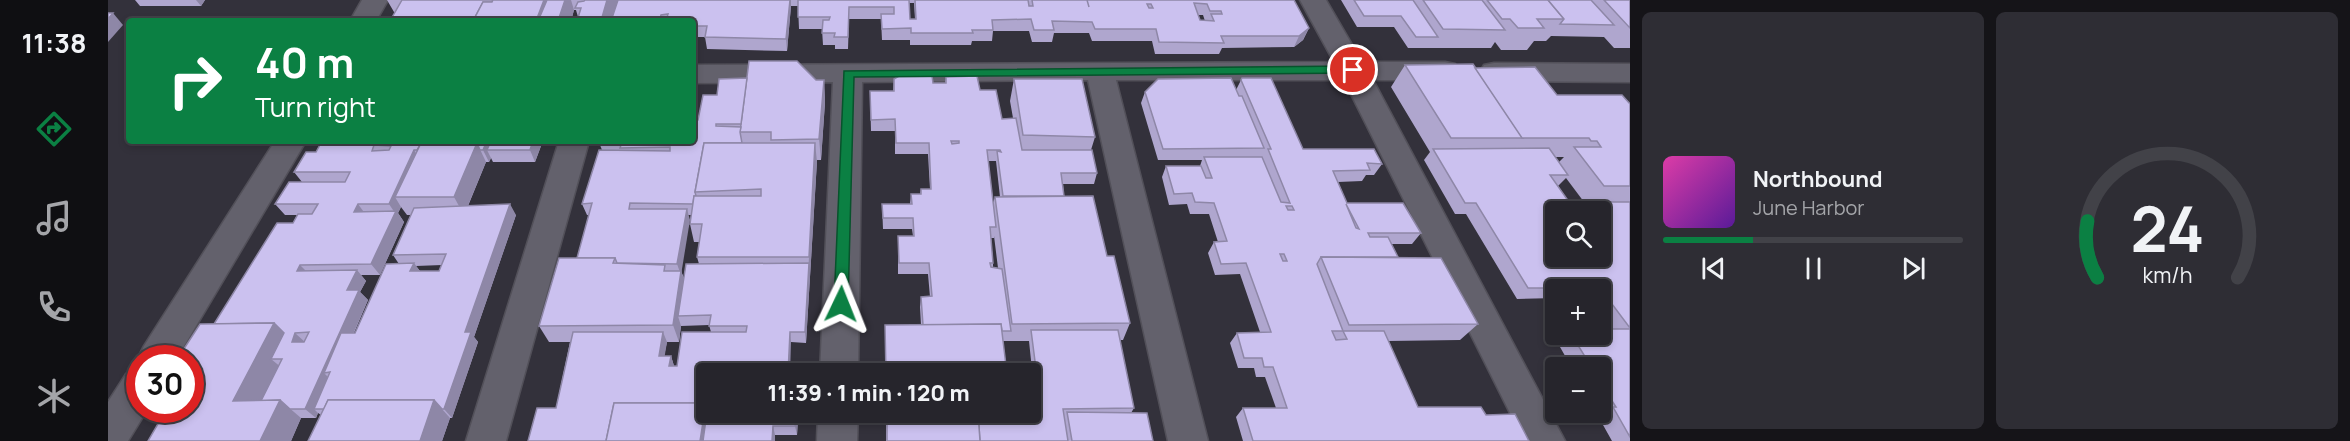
<!DOCTYPE html>
<meta charset="utf-8">
<style>
:root{--surface:#26252c;--page:#2e2d34;--text:#f1f3f6;--muted:#a4a5a9;--line:#424248;--accent:#0b8043}
body{margin:0;font-family:Manrope,sans-serif;background:var(--page);color:var(--text);height:100vh;display:flex;flex-direction:column;font-size:22px;white-space:nowrap}
*{box-sizing:border-box;margin:0}
p{font-size:20px;color:var(--muted)}
.icon{flex:none;width:33px;height:33px;fill:none;stroke:currentColor;stroke-width:2;stroke-linecap:round;stroke-linejoin:round}
.map{position:relative;flex:1;overflow:hidden}
.sheet{display:flex;flex-direction:column;gap:12px;padding:12px;background:#151418;width:720px}
.sheet>*{flex:none}
.top-card{position:absolute;left:18px;top:18px;width:570px;height:126px;border-radius:6px;box-shadow:0 3px 9px #0003,0 0 0 2px var(--line);background:#0b8043;color:#fff;overflow:hidden}
.tools{position:absolute;left:1437px;top:201px;display:grid;gap:12px}
.tools a{display:grid;place-items:center;width:66px;height:66px;border-radius:6px;background:var(--surface);box-shadow:0 3px 9px #0003,0 0 0 2px var(--line);font-size:30px}
.speed{position:absolute;left:18px;top:345px;display:flex;gap:12px;font-size:30px;font-weight:700;text-align:center}
.speed>*{display:grid;place-content:center;width:78px;height:78px;border-radius:50%;background:var(--surface);box-shadow:0 3px 9px #0003,0 0 0 2px var(--line);line-height:1}
.speed .limit{border:9px solid #d22;background:#fff;color:#111}
.pin{position:absolute;display:grid;place-items:center;width:51px;height:51px;color:#fff;margin:-26px;border:3px solid #fff;border-radius:50%;box-shadow:0 2px 6px #0007}
.me{position:absolute;width:66px;margin:-33px;rotate:2deg;stroke-linejoin:round;filter:drop-shadow(0 0 4px #0008)}
.turn{display:flex;align-items:center;gap:21px;height:126px;padding:0 30px;font-size:27px}
.turn .icon{width:78px;height:78px;stroke-width:2.5}
.turn b{display:block;font-size:42px;line-height:51px}
.sheet .widget{flex:1;display:flex;flex-direction:column;justify-content:center;gap:9px;min-width:0;padding:0 21px;border-radius:9px;background:var(--page)}
.sheet .dial{align-items:center;gap:0}
.dial svg{height:156px;overflow:visible;fill:none;stroke:var(--line);stroke-width:7;stroke-linecap:round;text-anchor:middle}
.dial text{fill:var(--text);stroke:none}
.song{display:flex;align-items:center;gap:18px}
.cover{width:72px;height:72px;border-radius:9px;background:linear-gradient(135deg,hsl(320 70% 55%),hsl(270 70% 35%))}
.played{height:6px;border-radius:3px;background:linear-gradient(90deg,var(--accent) 30%,var(--line) 30%)}
.keys{display:flex;justify-content:space-around;direction:ltr}
.sheet .tiles{flex:1;display:grid;gap:12px;grid-template-columns:repeat(2,1fr)}
.trip{position:absolute;left:588px;top:363px;width:345px;height:60px;border-radius:6px;background:var(--surface);box-shadow:0 3px 9px #0003,0 0 0 2px var(--line);font-weight:800;line-height:60px;text-align:center}
main{display:flex;flex:1;min-height:0}
.tab-bar{display:flex;flex-direction:column;width:108px;justify-content:space-around;align-items:center;background:#0f0f12;color:var(--muted)}
.tab-bar .icon{width:42px;height:42px}
.tab-bar .current{color:var(--accent)}
.tab-bar b{font-size:27px;color:var(--text)}
.map>svg:first-child{display:block}
.lines{fill:none;stroke-linecap:round;stroke-linejoin:round}
.minor-casing{stroke:#525059;stroke-width:3}
.minor{fill:#63616c;fill-rule:evenodd}
.wall{fill:#afa6ce;fill-rule:evenodd}
.shaded-wall{fill:#8e87a7}
.building{fill:#cbc1ef;stroke:#8e87a7;stroke-width:1.5;fill-rule:evenodd}
.route{fill:#0b8043;stroke:#07532c;stroke-width:1.5}
</style>
<main>
<nav class="tab-bar">
<b>11:38</b>
<svg class="icon current" aria-label="directions" viewBox="0 0 24 24"><path d="M12 3l9 9-9 9-9-9zM9 14v-3h6M13 9l2 2-2 2"/></svg>
<svg class="icon" aria-label="music" viewBox="0 0 24 24"><path d="M9 18V5l10-2v13"/><circle cx="6" cy="18" r="3"/><circle cx="16" cy="16" r="3"/></svg>
<svg class="icon" aria-label="phone" viewBox="0 0 24 24"><path d="M5 4h4l2 5-3 2q2 4 5 5l2-3 5 2v4C11 20 4 13 5 4z"/></svg>
<svg class="icon" aria-label="climate" viewBox="0 0 24 24"><path d="M12 3v18M4 7l16 10M4 17L20 7"/></svg>
</nav>
<div class="map">
<svg width="1522" height="441" viewBox="0 0 1522 441">
<rect width="100%" height="100%" fill="#33313b"/>
<g class="lines">
<g class="minor-casing">
<g id="minor">
<path d="M254,0H280L268,21H242Z"/>
<path d="M1192,0H1218L1254,62H1337L1347,64L1351,71L1347,78L1337,80H1265L1457,441H1416L1236,80H1008L1100,441H1060L980,80L754,82L750,374H712L725,82L585,83V65L1226,62Z"/>
<path d="M1386,63L1522,64V82L1386,81L1376,79L1372,72L1376,65Z"/>
<path d="M167,141H198L69,358H32V361L30,358L36,346Z"/>
<path d="M451,141H481L398,441H358Z"/>
<path d="M32,369V410H39L20,441H0V402L18,374Z"/>
<path d="M710,412H750L749,441H709Z"/>
</g>
</g>
<use href="#minor" class="minor"/>
</g>
<g class="wall">
<path d="M27,0H97L93,6H32Z"/>
<path d="M279,0H1186L1201,28L1195,40L1186,47L1114,48L1111,54H1047L1044,41H984L981,33H946L944,42H924L921,31H885L884,41H864L863,45H802V40H774L773,19H741L740,49H727V45H715L714,29H691L690,6H683L679,51L599,49L597,37H585V21H469L470,17L468,10H466L463,21H282L288,12H286ZM801,3H806L807,19H802ZM1090,15H1095L1097,21L1092,20Z"/>
<path d="M1233,0H1522V48H1506L1496,37L1443,36L1438,41H1426L1419,50H1393L1387,42L1383,48H1300L1286,27H1249Z"/>
<path d="M1297,65L1367,68L1449,95L1522,104V441H1504L1490,416L1493,415L1491,412H1492V368H1464L1448,340L1455,334H1492L1502,329L1492,316V290H1448V298L1409,299L1358,214H1347L1316,160L1322,152L1283,87ZM1447,157H1456L1451,162ZM1458,178L1476,202H1461L1450,186ZM1448,212H1492V256H1448Z"/>
<path d="M838,77L872,90L894,119L905,118L902,101L906,79L987,137L983,150L989,173L986,184H955L956,196L999,256L1022,323L1015,340H1012L1026,408L1023,413L1045,441H778V412H922L928,408L921,341H895L899,374H777V325H813L812,307L813,297H822L820,274H790V236H805L804,229H775L774,204H802L803,194H812L813,189H822L820,154H787V131H763L762,91H785L786,79L825,83H837ZM880,161H888L892,197H887L885,203ZM886,236L890,268L885,267V263L883,238H886Z"/>
<path d="M708,80H716L717,102L713,160H709L698,343L683,342L598,374L690,418L689,435H667V441H420L448,408L462,342H441L431,326L469,258L481,215H479L474,204L494,150L492,145L590,120L609,95ZM580,215H583L582,224L586,242H592L589,257L591,264L576,278L573,271ZM601,325L603,332L569,366H566L563,356H556L559,342H571L573,326Z"/>
<path d="M1133,80L1195,149L1274,164L1266,175H1258L1254,181L1230,182L1239,203L1313,233L1304,244H1283L1290,257L1370,324L1352,340L1280,341L1310,407L1378,415L1421,441H1135L1128,417L1135,408H1168L1157,377H1148L1146,368H1130L1122,343L1129,333L1152,332L1132,274L1107,275L1100,253L1106,242H1110L1101,214H1082L1079,204L1061,205L1054,177L1058,166H1092L1094,160H1050L1033,103L1037,92L1128,90Z"/>
<path d="M214,141H435L433,144H432L433,146L427,162H385L383,158L381,162H378L360,206L408,215L366,337L370,342L344,418H342L334,441H200L213,415L210,413L208,418H193L183,441H40L57,411L56,410H82L106,324L185,223L189,215H177L167,204L194,182L186,172L208,152ZM293,207L299,215H303L285,255L291,264L247,333H246L260,300L252,292L258,281L253,275H272L296,222L290,213ZM334,265L331,271H312L308,266Z"/>
</g>
<g class="shaded-wall">
<path d="M88,0H97L93,6Z"/>
<path d="M436,0H453L445,21H428Z"/>
<path d="M457,0H463L466,10L463,21H450Z"/>
<path d="M499,0H511L504,21H493Z"/>
<path d="M682,0H683V6L679,51L678,39Z"/>
<path d="M5,13L15,25L0,42V19Z"/>
<path d="M1201,28L1195,40L1186,47L1191,36Z"/>
<path d="M716,80L717,102L713,160L711,139Z"/>
<path d="M423,141H430L433,146L427,162L422,150Z"/>
<path d="M369,143L378,162L356,215L346,197Z"/>
<path d="M378,143L382,150H379L383,158L381,162L375,150Z"/>
<path d="M707,143L709,162L698,343L697,332Z"/>
<path d="M306,150L313,162L287,197L293,207L290,213L296,222L272,275L263,264L287,213L281,204Z"/>
<path d="M250,204L258,215L246,212Z"/>
<path d="M402,204L408,215L366,337L370,342L344,418L336,409L357,332Z"/>
<path d="M579,209L582,220L573,275L569,264Z"/>
<path d="M306,263L314,274L302,271Z"/>
<path d="M192,265L202,275L189,271Z"/>
<path d="M249,270L258,281L252,292L260,300L226,377L222,372L216,373L224,381L206,409L210,413L208,418L197,409L239,290Z"/>
<path d="M573,271L579,288L570,316L573,326L571,342L565,325Z"/>
<path d="M166,323L187,333L198,343L174,359H163L174,368L153,409L125,401Z"/>
<path d="M555,332L559,342L555,366L551,356Z"/>
<path d="M682,332L683,342L682,374H680Z"/>
<path d="M563,356L566,366H561Z"/>
<path d="M172,400L193,418L183,441H152Z"/>
<path d="M326,400L342,418L334,441H312Z"/>
<path d="M598,403V412H601L600,441H592Z"/>
<path d="M689,412L690,418L689,435L687,426Z"/>
<path d="M665,426L667,435V441H664Z"/>
</g>
<g class="building">
<path d="M294,0H385L384,2H375L365,21H282Z"/>
<path d="M385,0H436L428,21H365L375,2H384Z"/>
<path d="M439,0H457L450,21H430Z"/>
<path d="M477,0H499L493,21H469L473,8H467L470,2L476,1Z"/>
<path d="M510,0H682L678,39L597,37L599,26H585V21H558L560,14L553,15L551,21H503Z"/>
<path d="M690,0H801L802,19H808L807,0H920L921,6H925L924,0H979L981,7L979,0H1186L1201,28L1191,36H1113L1116,43L1051,42L1048,29H987L984,22L944,21L946,30H926L923,19L884,20L885,30H864L865,33H803V28L774,29L773,14H786V7H741L740,37H726L727,33H714L715,20H721L722,17H690ZM1086,3L1099,4L1102,11H1113L1114,14H1103L1106,21L1092,20ZM1039,4H1043L1045,8H1041Z"/>
<path d="M1246,0H1305L1330,37H1308L1293,16H1256Z"/>
<path d="M1315,0H1374L1397,30L1335,29Z"/>
<path d="M1379,0H1440L1456,19H1429L1436,28H1410L1402,19H1394Z"/>
<path d="M1440,0H1483L1506,25L1452,24L1456,19Z"/>
<path d="M1496,0H1522V28Z"/>
<path d="M0,13H5L0,19Z"/>
<path d="M641,61H689L708,80H716L711,139L663,140V132H632Z"/>
<path d="M1365,64L1415,138H1343L1297,65Z"/>
<path d="M1427,67L1449,95H1514L1522,104V186H1496L1466,147H1493L1489,141H1483L1481,138H1414L1367,68Z"/>
<path d="M791,76H824L825,83H838V77L869,76L872,90H888L894,119L908,118L914,150H984L989,173H953L956,196H895L889,151L893,152L892,150H879L888,227H882L885,263H882L883,267L894,269L903,331H894L893,324L815,325L813,297L824,296L821,263H791L790,236H806L805,218H775L774,204H804L803,194H813V189H823L821,143H788L787,119L763,120L762,91H786V79ZM843,141H851V143L844,144Z"/>
<path d="M639,78L633,124H608V126L633,127L632,132L634,143H596L587,192L588,196H586L585,204L522,203L521,209H579L569,264L509,263L507,258H469L484,203L474,204L491,150L562,151V147L512,148L513,145H492L493,141H585V120H590L595,95H609L611,79Z"/>
<path d="M1123,78L1131,96H1134L1156,148L1055,149L1037,92L1050,79Z"/>
<path d="M1134,78H1163L1195,149H1266L1274,164L1259,163L1262,170L1225,171L1239,203H1295L1313,233H1260L1262,237H1280L1290,257H1213L1209,264L1235,331H1224L1228,340L1239,339L1235,331H1276L1310,407H1373L1378,415L1407,414L1421,441H1145L1135,408H1179L1165,367H1156L1154,358H1136L1129,333L1163,332L1138,263L1113,264L1106,242L1119,241L1106,203L1087,202L1084,193L1066,194L1058,166H1093L1098,178H1104L1096,157H1154L1173,202L1182,203L1160,149H1163L1133,80ZM1238,204L1251,229L1248,228ZM1178,206H1184L1186,210H1180ZM1172,254H1176L1179,261H1175Z"/>
<path d="M906,79H974L987,137L915,135Z"/>
<path d="M214,141H425L422,150H379L382,143H378L375,150H372L369,143H313L309,150H306L281,204H250L246,212L288,211L263,264L192,265L189,271L249,270L239,290H251L197,409H182L172,400L153,401L174,359H163L176,333L166,323L106,324L169,223H185L190,214H204L210,204H167L181,182H237L242,172H186L198,152H208ZM266,145L283,146L281,150L264,151ZM201,332L196,342H184L187,333Z"/>
<path d="M313,143H369L346,197H287Z"/>
<path d="M596,143H707L701,257H589L594,224H582L586,196H653V189L587,192Z"/>
<path d="M1441,148L1460,175H1442L1461,202H1522V328L1492,288H1420L1368,203H1357L1325,149ZM1439,202H1445L1452,212H1492V256H1448V214Z"/>
<path d="M985,196L999,256H1006L1022,323L904,324L887,197Z"/>
<path d="M402,204L357,332H363L336,409H334L326,400H220L216,409H206L222,372L216,373L233,333H247L278,264L306,263L302,271H331L338,254L285,255L306,208Z"/>
<path d="M1213,257L1333,258L1370,324L1241,325Z"/>
<path d="M451,258H507L505,263L557,265L556,271H573L565,325L431,326Z"/>
<path d="M701,263L697,332H682L680,374H598V406V403H506L498,441H420L429,408H448L465,332H555L551,356H563L561,366H569L574,332H638L639,326H601L603,315L570,316L578,264Z"/>
<path d="M166,323L125,401L172,400L152,441H40L58,410H82V358H70L92,324Z"/>
<path d="M893,324L899,374H778L777,325Z"/>
<path d="M1492,329H1522V437L1505,407H1508L1492,382V368H1484L1463,334H1492Z"/>
<path d="M923,330H1010L1026,408L955,409L960,441H872L870,412H922V408H933Z"/>
<path d="M220,400H326L312,441H200Z"/>
<path d="M506,403H598L592,441H498Z"/>
<path d="M599,412H689L687,426H665L664,441H595Z"/>
<path d="M779,412H870L872,441H779Z"/>
<path d="M959,412L1039,413L1045,441H964Z"/>
</g>
<path class="route" d="M1245,66L1249,68V73L746,77L740,304L738,309L733,310L728,309L726,304L736,71Z"/>
</svg>
<div class="tools">
<a><svg class="icon" aria-label="search" viewBox="0 0 24 24"><circle cx="10" cy="10" r="6"/><path d="M15 15l6 6"/></svg></a>
<a>+</a>
<a>−</a>
</div>
<div class="speed"><div class="limit">30</div></div>
<div class="pin" style="left:1245px;top:70px;background:#d93025"><svg class="icon" aria-label="arrive" viewBox="0 0 24 24"><path d="M6 21V4h12l-3 4 3 4H6"/></svg></div>
<svg class="me" style="left:733px;top:304px" viewBox="-20 -20 40 40"><path d="M0-17L14 15 0 8-14 15z" fill="#0b8043" stroke="#fff" stroke-width="4"/></svg>
<div class="trip">11:39 · 1 min · 120 m</div>
<div class="top-card">
<div class="turn"><svg class="icon" aria-label="right" viewBox="0 0 24 24"><path d="M7 20v-9h11M14 6l5 5-5 5"/></svg><div><b>40 m</b>Turn right</div></div>
</div>
</div>
<section class="sheet">
<div class="tiles">
<div class="widget">
<div class="song"><i class="cover"></i><div><b>Northbound</b><p>June Harbor</p></div></div>
<div class="played"></div>
<div class="keys"><svg class="icon" aria-label="previous" viewBox="0 0 24 24"><path d="M18 5L8 12l10 7zM5 5v14"/></svg><svg class="icon" aria-label="pause" viewBox="0 0 24 24"><path d="M8 5v14M16 5v14"/></svg><svg class="icon" aria-label="next" viewBox="0 0 24 24"><path d="M6 5l10 7-10 7zM19 5v14"/></svg></div>
</div>
<div class="widget dial"><svg viewBox="0 0 100 80">
<path d="M14 69A42 42 0 1 1 86 69"/>
<path d="M14 69A42 42 0 0 1 9 40" stroke="#0b8043"/>
<text x="50" y="56" font-size="32" font-weight="700">24</text>
<text x="50" y="72" font-size="11">km/h</text>
</svg></div>
</div>
</section>
</main>
